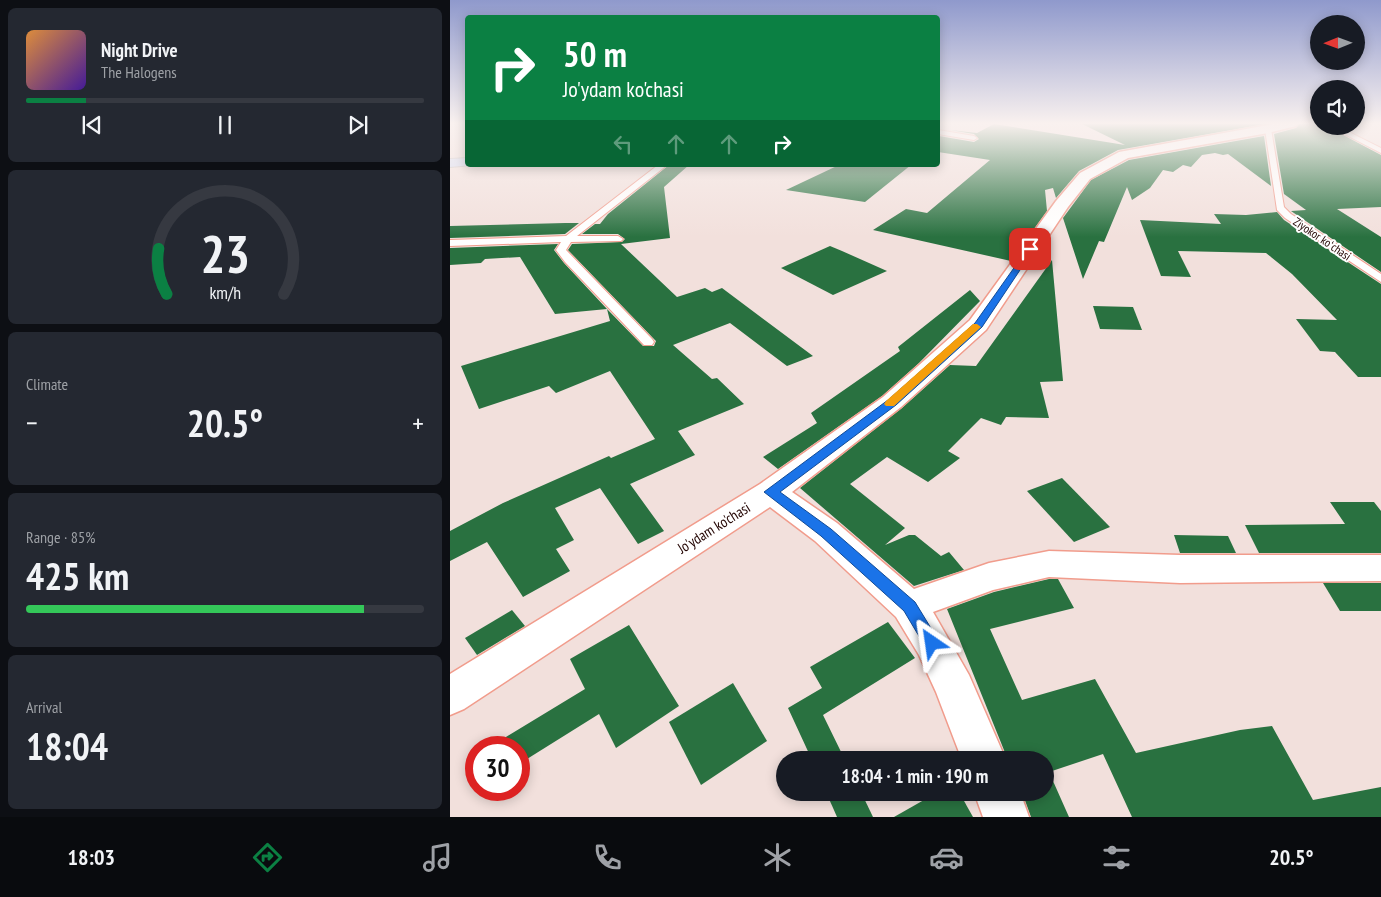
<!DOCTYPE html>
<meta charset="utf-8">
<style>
:root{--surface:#171b24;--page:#242831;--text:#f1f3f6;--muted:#9ea1a6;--line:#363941;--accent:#0b8043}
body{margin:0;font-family:"PT Sans Narrow",sans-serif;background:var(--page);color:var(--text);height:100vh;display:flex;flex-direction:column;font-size:19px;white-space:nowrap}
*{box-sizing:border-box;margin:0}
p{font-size:16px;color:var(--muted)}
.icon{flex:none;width:28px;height:28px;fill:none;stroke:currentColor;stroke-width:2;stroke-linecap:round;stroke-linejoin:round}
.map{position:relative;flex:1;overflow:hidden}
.panel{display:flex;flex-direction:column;gap:8px;padding:8px;background:#0d0f14;width:450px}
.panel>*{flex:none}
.banner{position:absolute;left:15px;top:15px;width:475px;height:152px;border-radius:5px;box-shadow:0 2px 12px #0003;background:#0b8043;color:#fff;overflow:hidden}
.needle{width:32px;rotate:269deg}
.buttons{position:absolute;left:860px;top:15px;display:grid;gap:10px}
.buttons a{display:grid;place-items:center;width:55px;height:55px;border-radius:50%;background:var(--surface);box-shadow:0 2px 12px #0003;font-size:25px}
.speed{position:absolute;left:15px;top:736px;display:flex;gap:10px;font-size:25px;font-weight:700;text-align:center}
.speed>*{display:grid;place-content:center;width:65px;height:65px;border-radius:50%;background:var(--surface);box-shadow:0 2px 12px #0003;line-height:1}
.speed .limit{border:8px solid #d22;background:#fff;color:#111}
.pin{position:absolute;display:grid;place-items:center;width:42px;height:42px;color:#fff;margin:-21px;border-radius:10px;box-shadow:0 2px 8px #0006}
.me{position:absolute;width:55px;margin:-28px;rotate:328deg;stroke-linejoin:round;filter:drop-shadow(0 0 4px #0008)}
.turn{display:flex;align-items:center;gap:18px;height:105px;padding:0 15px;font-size:22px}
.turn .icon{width:65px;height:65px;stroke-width:2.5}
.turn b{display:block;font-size:35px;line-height:42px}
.lanes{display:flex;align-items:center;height:48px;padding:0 15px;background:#0003;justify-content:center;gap:25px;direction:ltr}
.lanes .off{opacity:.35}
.big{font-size:38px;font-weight:600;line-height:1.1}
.panel .tile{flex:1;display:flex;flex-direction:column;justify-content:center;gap:8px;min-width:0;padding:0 18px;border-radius:8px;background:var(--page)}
.panel .dial{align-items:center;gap:0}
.dial svg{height:130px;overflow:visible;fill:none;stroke:var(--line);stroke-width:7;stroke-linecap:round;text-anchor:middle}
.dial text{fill:var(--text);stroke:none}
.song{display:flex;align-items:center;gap:15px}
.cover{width:60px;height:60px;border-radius:8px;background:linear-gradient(135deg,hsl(30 70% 55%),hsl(260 70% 35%))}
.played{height:5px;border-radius:2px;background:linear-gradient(90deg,var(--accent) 15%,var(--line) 15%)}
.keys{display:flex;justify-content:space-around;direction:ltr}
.heat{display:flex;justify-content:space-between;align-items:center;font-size:28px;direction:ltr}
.charge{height:8px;border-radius:4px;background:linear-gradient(90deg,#34c759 85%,var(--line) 0)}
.trip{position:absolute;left:326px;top:751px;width:278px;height:50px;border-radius:25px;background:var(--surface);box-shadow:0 2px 12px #0003;font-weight:600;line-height:50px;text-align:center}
.dock{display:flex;height:80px;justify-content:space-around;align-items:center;background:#090b0e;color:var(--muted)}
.dock .icon{width:35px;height:35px}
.dock .on{color:var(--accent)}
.dock b{font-size:22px;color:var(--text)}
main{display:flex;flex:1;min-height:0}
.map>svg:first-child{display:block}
.building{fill:#297140}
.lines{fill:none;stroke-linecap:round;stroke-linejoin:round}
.service-casing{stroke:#f19c8c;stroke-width:2}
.minor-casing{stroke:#f19c8c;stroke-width:3}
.primary-casing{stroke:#cac3c3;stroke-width:2}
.service{fill:#fff;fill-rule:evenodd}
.minor{fill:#fff;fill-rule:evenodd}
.primary{fill:#d3dbf4;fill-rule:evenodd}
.route{fill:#1a73e8;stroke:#114b97}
.slow{fill:#f59e0b}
.labels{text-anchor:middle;stroke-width:4;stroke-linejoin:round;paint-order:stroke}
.far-street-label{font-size:12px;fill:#230503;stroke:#fff}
.street-label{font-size:15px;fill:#230503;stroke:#fff}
</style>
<main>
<section class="panel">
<div class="tile">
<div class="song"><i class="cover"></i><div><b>Night Drive</b><p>The Halogens</p></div></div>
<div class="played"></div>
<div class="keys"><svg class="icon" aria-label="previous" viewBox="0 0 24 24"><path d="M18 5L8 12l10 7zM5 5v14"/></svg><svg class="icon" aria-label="pause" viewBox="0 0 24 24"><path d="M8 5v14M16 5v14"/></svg><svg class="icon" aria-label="next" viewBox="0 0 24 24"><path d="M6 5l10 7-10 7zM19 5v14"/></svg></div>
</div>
<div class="tile dial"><svg viewBox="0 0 100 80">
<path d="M14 69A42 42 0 1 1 86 69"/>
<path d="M14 69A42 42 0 0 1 9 41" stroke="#0b8043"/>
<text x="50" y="56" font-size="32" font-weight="700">23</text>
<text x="50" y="72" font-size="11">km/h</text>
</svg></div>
<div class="tile"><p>Climate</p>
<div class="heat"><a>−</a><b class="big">20.5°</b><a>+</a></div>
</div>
<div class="tile"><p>Range · 85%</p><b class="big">425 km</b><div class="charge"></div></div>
<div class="tile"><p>Arrival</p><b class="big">18:04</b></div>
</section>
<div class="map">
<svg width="931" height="817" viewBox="0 0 931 817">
<rect width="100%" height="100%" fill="#f2e0dc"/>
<g class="building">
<path d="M630,123H821L668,150L629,171L606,198L603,188L595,190L597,211L561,261L423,230L456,209L477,213L540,160L488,152V137L489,136L524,142L529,139L524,134L500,130L527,133L544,124L675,145Z"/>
<path d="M850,123H869V126H876L931,155V207L887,209L931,237V272L841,211L856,210L834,194L824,134L846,128Z"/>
<path d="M814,136L821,186L778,154L773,155L765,153L752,155L741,167L733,165L723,172L713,170L700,188L682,200L677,187L654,242L649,241L633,279L613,218L641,180L679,160Z"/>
<path d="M219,165H239L214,187L220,238L171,244L227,297L255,288L262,292L272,288L363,356L337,366L280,323L223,345L262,379L267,378L294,404L228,431L245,455L180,484L214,531L188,544L150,488L105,508L124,540L106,549L120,571L73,597L37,542L0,561V531L53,503L159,456L161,458L205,439L160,371L106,393L99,386L29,409L11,366L160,321L157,309L193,346H204L206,341L203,338L118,250L122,244L172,242L175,239L168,234H132L145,224H150L158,214Z"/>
<path d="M389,165H461L415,202L336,190Z"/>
<path d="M827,212L834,220L931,284V377H908L885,352L870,351L846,319L887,320L842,274L816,253L728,251L741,277L711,276L690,220L771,224L764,214L796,215Z"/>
<path d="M115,223H129L115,234L0,238V226Z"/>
<path d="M108,244L104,250L114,263L157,309L105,314L70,257L35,259L31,263L0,265V248Z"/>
<path d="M380,246L392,251L437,271L383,295L331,268Z"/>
<path d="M602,260L613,381L590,382L599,418L556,417L551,425L531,418L498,451L510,458L478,482L437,457L400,484L455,528L435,545L459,535H465L491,556L499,552L514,570L464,586L350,488L452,408L500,365L526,366Z"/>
<path d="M520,290L530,301L469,363L432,396L328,469L313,457L367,423L361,413L450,351L448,347Z"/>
<path d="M643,306L683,307L692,330L650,329Z"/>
<path d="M612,478L660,527L624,542L577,491Z"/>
<path d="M880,502H924L931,511V553H809L795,525L895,524Z"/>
<path d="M724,535L778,536L786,553H730Z"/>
<path d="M599,579H608L624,608L540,629L572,700L645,679L686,753L790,730L822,726L863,800L931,787V817H682L653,754L599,772L619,817H581L572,792H595V760H558L497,609L544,592Z"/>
<path d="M873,583H931V611H890Z"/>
<path d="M62,610L75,626L27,655L15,638Z"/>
<path d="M438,622L465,658L373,715L395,760H362L338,708L372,688L360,667Z"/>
<path d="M179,625L229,706L166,748L149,714L69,764V748H38L135,689L120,659Z"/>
<path d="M283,683L317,741L251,785L219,722Z"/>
<path d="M376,792H411L423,817H387Z"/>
<path d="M488,792H509L523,817H444Z"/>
</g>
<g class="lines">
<g class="service-casing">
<g id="service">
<path d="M879,126H887L931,148V153Z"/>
<path d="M818,127L821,129L834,207L841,214L931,274V282L835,218L827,210L815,129Z"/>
<path d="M488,130L524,136L527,138L524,140L488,134Z"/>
<path d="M208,165H217L127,236H168L173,239L171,241L121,242L116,250L202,339L204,342L202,345H194L115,262L106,250L111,242L0,246V240L116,236Z"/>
</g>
</g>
<g class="minor-casing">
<g id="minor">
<path d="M829,123H848L846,126L818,133L678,158L640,179L618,207L536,330L451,407L342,492L387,523L464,589L539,563L599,551L730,555H931V581L730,583L599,577L543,590L483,612L519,675L556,760H512L486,692L469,655L446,617L365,541L320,507L14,709L0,715V674L310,484L433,397L520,320L606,201L630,173L669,152Z"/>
<path d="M524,792H570L579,817H533Z"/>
</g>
</g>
<g class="primary-casing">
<path id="primary" d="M18,158V165H23L0,167V159Z"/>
</g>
<use href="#service" class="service"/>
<use href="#minor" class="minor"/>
<use href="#primary" class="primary"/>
</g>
<linearGradient id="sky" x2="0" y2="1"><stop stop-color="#8f99cc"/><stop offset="0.52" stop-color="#f9f1ef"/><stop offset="1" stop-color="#f9f1ef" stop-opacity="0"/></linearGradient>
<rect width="931" height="237" fill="url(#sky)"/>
<path class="route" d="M578,248L584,249L532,327L446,405L330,492L381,529L465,602L490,643L488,648L482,650L476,648L454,611L371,536L314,492L438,400L525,323Z"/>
<path class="slow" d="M523,324H527L531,327L444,406H436L434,404L436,401Z"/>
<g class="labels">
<g class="far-street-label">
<text transform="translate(872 239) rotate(34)" y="4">Ziyokor koʻchasi</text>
</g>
<g class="street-label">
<text transform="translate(264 528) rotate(-32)" y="5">Jo'ydam ko'chasi</text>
</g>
</g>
</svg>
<div class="buttons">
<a><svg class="needle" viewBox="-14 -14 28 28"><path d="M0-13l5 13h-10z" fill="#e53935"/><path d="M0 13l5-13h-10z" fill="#9ea1a6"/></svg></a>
<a><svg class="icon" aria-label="sound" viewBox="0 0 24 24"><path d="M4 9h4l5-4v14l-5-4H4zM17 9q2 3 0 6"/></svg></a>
</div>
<div class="speed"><div class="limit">30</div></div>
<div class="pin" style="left:580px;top:249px;background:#d93025"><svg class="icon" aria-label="arrive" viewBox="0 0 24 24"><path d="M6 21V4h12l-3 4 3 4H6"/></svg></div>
<svg class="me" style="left:482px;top:643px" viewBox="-20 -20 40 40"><path d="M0-17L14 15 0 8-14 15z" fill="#1a73e8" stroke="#fff" stroke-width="4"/></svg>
<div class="trip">18:04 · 1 min · 190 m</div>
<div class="banner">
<div class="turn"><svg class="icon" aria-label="right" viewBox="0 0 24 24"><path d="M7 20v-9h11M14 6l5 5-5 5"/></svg><div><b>50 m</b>Jo'ydam ko'chasi</div></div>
<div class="lanes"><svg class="icon off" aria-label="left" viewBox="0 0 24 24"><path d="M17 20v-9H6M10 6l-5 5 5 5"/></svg><svg class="icon off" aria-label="ahead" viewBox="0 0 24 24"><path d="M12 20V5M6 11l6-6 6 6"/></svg><svg class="icon off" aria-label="ahead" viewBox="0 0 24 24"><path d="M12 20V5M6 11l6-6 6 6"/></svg><svg class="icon" aria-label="right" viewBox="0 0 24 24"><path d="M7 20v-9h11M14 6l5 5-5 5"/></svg></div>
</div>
</div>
</main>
<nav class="dock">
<b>18:03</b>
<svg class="icon on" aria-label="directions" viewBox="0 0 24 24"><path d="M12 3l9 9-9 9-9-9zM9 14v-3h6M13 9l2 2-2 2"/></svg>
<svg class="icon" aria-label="music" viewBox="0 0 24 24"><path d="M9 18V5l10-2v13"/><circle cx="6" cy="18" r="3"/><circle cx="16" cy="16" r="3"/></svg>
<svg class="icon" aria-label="phone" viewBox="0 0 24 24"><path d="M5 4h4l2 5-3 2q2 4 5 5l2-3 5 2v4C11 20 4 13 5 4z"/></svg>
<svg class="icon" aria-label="climate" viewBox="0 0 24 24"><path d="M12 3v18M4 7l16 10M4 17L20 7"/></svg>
<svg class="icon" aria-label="car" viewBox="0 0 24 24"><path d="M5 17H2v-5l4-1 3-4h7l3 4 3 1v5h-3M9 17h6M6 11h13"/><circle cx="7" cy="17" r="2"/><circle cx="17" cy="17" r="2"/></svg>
<svg class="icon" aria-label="filters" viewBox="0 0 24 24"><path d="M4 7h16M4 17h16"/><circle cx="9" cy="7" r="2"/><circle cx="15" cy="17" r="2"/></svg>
<b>20.5°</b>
</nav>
